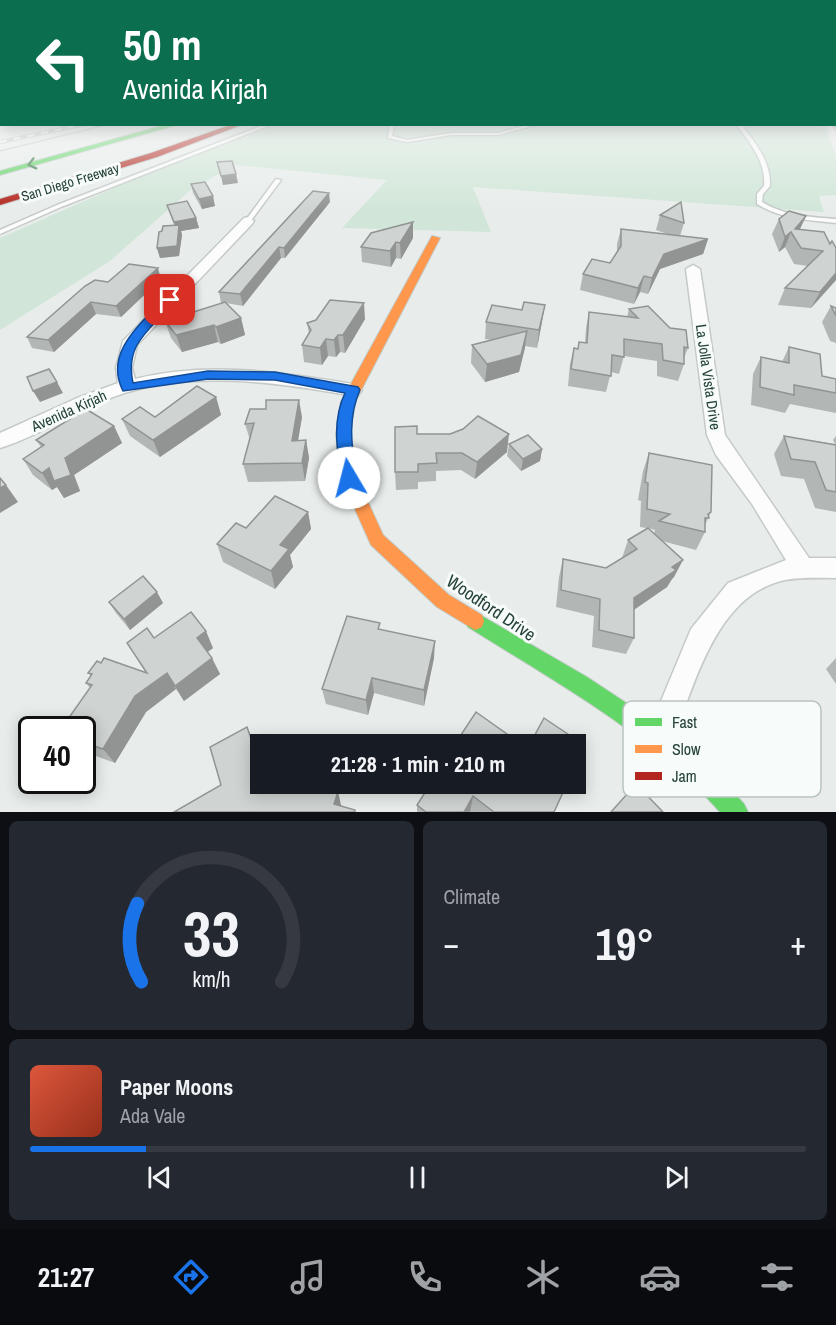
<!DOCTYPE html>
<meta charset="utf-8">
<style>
:root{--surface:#171b24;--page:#242831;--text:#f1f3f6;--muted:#9ea1a6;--line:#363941;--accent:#1a73e8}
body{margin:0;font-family:"Archivo Narrow",sans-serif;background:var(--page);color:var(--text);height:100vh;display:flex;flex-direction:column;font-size:22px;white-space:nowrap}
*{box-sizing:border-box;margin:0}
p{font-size:20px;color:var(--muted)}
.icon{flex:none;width:33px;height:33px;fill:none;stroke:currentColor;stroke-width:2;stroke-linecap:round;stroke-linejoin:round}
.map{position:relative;height:812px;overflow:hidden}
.drawer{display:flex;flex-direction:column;gap:9px;padding:9px;background:#0d0f14;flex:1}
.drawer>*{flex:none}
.banner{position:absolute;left:0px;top:0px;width:837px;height:126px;box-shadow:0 3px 15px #0003;background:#0b6e4f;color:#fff;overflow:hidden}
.speed{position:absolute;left:18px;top:716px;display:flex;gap:12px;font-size:30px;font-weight:700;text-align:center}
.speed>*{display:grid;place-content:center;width:78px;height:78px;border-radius:50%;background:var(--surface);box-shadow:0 3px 15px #0003;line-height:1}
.speed .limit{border:3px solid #111;border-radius:9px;background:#fff;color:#111}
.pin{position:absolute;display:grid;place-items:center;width:51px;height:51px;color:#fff;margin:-26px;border-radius:12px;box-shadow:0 3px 9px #0006}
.me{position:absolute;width:66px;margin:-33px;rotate:352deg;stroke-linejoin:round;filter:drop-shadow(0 0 4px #0008)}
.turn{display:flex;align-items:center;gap:21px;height:126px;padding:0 24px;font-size:27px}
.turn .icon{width:78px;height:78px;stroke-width:2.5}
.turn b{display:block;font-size:42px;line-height:51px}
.big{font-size:45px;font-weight:700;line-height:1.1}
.drawer .card{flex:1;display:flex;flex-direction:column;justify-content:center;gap:9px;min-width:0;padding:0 21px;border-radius:9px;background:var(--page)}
.drawer .dial{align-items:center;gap:0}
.dial svg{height:156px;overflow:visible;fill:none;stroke:var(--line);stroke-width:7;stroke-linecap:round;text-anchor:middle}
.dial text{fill:var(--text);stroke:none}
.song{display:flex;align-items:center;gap:18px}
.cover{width:72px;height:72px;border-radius:9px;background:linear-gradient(135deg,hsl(10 70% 55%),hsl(10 70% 35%))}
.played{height:6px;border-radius:3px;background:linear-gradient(90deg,var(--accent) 15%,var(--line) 15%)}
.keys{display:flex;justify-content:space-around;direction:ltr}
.heat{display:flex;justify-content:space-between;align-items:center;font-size:33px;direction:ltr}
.drawer .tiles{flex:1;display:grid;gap:9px;grid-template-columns:1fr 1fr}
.card:last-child{grid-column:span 2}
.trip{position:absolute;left:250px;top:734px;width:336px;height:60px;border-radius:0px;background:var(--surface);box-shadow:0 3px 15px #0003;font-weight:700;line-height:60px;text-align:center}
.dock{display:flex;height:96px;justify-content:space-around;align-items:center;background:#090b0e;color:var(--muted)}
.dock .icon{width:42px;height:42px}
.dock .selected{color:var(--accent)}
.dock b{font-size:27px;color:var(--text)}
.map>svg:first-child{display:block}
.green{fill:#d1e6d8}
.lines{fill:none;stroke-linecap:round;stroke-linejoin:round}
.lane-casing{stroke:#c5cac8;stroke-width:3}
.street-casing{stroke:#c5cac8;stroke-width:3}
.fast-casing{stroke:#c3cbc8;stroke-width:2}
.slow-casing{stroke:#c3cbc8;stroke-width:2}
.jam-casing{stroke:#c3cbc8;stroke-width:2}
.lane{fill:#fcfcfc;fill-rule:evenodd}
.street{fill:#fcfcfc;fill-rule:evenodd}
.fast{fill:#63d668;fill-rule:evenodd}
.slow{fill:#ff974d;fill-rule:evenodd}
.jam{fill:#b3261e;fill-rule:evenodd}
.tram{stroke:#c9cdcc;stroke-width:1.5}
.rail-casing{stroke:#c9cdcc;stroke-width:4}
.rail{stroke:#f7fbf9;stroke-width:2;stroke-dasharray:7;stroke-linecap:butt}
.wall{fill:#b2b6b5;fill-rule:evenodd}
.shaded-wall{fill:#919493}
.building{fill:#cfd4d2;stroke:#919493;stroke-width:1.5}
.oneway{stroke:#3d7d4c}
.route{fill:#1a73e8;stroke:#114b97;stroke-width:1.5}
.labels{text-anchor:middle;stroke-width:6;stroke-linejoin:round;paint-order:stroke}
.far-street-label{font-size:14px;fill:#24423a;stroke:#f7fbf9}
.street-label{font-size:15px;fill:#24423a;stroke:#f7fbf9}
.near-street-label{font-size:18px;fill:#24423a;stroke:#f7fbf9}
.key{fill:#f7fbf9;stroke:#b8c4c0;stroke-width:1.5}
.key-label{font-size:16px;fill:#24423a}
</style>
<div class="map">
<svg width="836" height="812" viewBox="0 0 836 812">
<rect width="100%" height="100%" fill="#e8edeb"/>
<path class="green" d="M273,125H825L836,156V195L819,196L824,212L473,187L491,232L342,228L387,180L236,165L194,187L110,261L0,330V238L178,160Z"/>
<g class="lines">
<g class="lane-casing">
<g id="lane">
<path d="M266,124H273L61,207L0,234V230L57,205Z"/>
<path d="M390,124H394L392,136L407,140L451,133H498L530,124H539L498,135H451L407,142L388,138Z"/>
<path d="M736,124H741C755,143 771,161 770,186L763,194L762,202C785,216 810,217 836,219V223C808,220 781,219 757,204V194L764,186C766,161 750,143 736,124Z"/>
<path d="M276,179L281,180L250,222H246V220Z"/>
</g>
</g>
<g class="street-casing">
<g id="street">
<path d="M248,217L254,221L252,224L137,345L132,368L135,379C206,361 282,372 353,384L359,386L362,390L359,394L353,396C275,382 188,369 113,397C75,411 39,436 0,448V433L75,399L118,383L116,368L123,341L244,218Z"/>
<path d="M693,265L700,269L725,435L809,558H836V578C819,578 802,577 785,580C714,595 694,689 670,747L660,751L650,747L646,737L691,629L728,583L786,560L752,504L716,455L707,435L686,269Z"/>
</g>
</g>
<g class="fast-casing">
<g id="fast">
<path d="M168,124H180L0,175V171Z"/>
<path d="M475,612L587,677L655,722L717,774L744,804L748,812H720C650,733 557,683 468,627L466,621L468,615Z"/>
</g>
</g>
<g class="slow-casing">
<path id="slow" d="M432,236L440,238L355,402L350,435L357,478L383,535L449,595L482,615L484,621L482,627L475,630L437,607L371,545L341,478L336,435L341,402Z"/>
</g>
<g class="jam-casing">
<path id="jam" d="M233,124H244L157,157L0,205V199L151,153Z"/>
</g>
<use href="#lane" class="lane"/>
<use href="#street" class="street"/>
<use href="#fast" class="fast"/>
<use href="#slow" class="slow"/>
<use href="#jam" class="jam"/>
<path class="tram" d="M0,151L110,124"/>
<g class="rail-casing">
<path id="rail" d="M0,142L85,124"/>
</g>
<use href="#rail" class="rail"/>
</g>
<g class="wall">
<path d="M836,112V132L831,125L836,124Z"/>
<path d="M191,184L215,206L202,209L193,193Z"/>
<path d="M330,202L285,258H281L243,306L226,303L241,318L245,335L221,344L218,342L182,352L171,338L165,321L223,303H221L219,292Z"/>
<path d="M167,205L196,218L199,228L181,231L182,235L179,256L160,258L157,248L174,225Z"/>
<path d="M660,215L684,223L680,236L708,239L703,254L660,269L648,294L640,292L634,304L580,290L583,274L610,263L617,251V244L621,229L670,235L656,230Z"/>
<path d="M806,216L800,229L824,232L836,280L811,308L778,305L785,288L808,266L794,264L785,247L779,252L772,234L779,219Z"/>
<path d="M413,222V238L401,259L396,258L391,267L362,262L361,247Z"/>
<path d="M161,279L121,317L96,314L54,352L32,348L27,337L108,282Z"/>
<path d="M545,305L537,348L525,346L519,372L485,382L471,363L472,345L491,340L485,339L486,322L522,310Z"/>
<path d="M831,306L836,308V343L830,341L822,322Z"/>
<path d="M629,309L688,348L684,358V364L678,381L657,376V361L624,356L619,374L611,372L606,392L568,386L570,364L574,348L578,349L585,343L586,328L589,312L627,317Z"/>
<path d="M365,319L345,353L340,352L336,357L328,356L322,365L304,362L302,345L309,334L307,323Z"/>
<path d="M789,347L822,376L836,379V413L790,404L785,413L751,405L753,374L761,357L782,362Z"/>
<path d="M216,397L221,415L160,457L130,436L122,419L155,417Z"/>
<path d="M302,417L298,440H306L309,458L305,481L248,482L243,464L250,440L245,424Z"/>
<path d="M114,426L122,443L74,475L80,491L64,498L57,487L52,490L33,475L23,459L41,447L36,440Z"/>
<path d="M417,434L507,452L475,479L461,470L436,471V481L418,482V489L396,490L395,472Z"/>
<path d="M784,436L835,444L833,440L836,436V512L815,508L804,479L781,476L774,454Z"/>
<path d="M509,444L542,449L540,461L521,471L507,456Z"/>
<path d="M649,453L711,512L705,525V532L696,550L662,541L674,577L672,579L667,587L634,610V638L626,654L592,647L594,616L556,607L559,577L563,559L606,568L622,558L628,540L647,528L640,527L641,501L638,500L643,471ZM648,528L655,530L654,534Z"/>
<path d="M308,512L311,529L290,555L293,567L275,589L223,562L217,544L246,528Z"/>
<path d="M109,602L163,603L130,630L116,613Z"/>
<path d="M380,629L434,658L424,706L374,693L368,715L326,704L322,689Z"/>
<path d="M154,638L213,648L207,652L220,674L184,701L176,689L146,712L115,763L82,751V729L90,688L86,683L91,676L88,673L101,663L146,673L127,643Z"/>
<path d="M836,658V684L826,669Z"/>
<path d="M431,783H565L554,812H417V805Z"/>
</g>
<g class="shaded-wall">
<path d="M236,174L238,183L223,185L221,176Z"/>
<path d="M329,193L330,202L285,258L284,248Z"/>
<path d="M213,196L215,206L202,209L199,199Z"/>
<path d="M806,216L799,231L795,229Z"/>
<path d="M196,218L199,228L181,231L182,235L179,256L160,258L157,248L177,232L174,222Z"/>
<path d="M413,222V238L401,259L400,243Z"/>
<path d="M791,232L785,247L779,252L785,237Z"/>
<path d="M708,239L703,254L660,269L648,294L652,278L664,254Z"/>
<path d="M396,242V258L391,267L390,251Z"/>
<path d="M279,247L281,258L243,306L240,294Z"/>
<path d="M158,268L161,279L121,317L116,306Z"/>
<path d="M836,273V280L811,308L820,292Z"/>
<path d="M644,276L640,292L634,304L638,288Z"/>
<path d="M91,302L96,314L54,352L48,340Z"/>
<path d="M364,303L365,319L345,353L343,335Z"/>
<path d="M545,305L542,322L537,348L539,330Z"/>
<path d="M241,318L245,335L221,344L216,327Z"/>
<path d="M214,325L218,342L182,352L176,335Z"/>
<path d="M527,331L525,348L519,372L485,382L487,364Z"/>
<path d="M338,335L340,352L336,357L334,340Z"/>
<path d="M326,339L328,356L322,365L320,348Z"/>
<path d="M57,382L63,393L40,402L33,391Z"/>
<path d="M216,397L221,415L160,457L153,440Z"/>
<path d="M299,400L302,417L295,458L292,441Z"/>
<path d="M114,426L122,443L74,475L80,491L64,498L57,487L52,490L42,473Z"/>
<path d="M509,434L507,452L475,479L477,462Z"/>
<path d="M306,440L309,458L305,481L302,463Z"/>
<path d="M542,449L540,461L521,471L523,459Z"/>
<path d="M6,485L18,502L0,513V488Z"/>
<path d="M308,512L311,529L290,555L293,567L275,589L271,571L280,545Z"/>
<path d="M683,560L674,577L672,579L667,587L626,615L634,598L672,567Z"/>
<path d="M157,592L163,603L130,630L124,619Z"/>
<path d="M206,631L213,648L205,654L197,638Z"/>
<path d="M435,641L434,658L424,706V690Z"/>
<path d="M212,658L220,674L184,701L175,686Z"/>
<path d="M167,673L176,689L146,712L115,763L103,749L135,696Z"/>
<path d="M372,678L374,693L368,715L366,700Z"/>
<path d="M247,727L256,746L261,762V768Z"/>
<path d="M338,792L342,809L334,804Z"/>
<path d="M473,796L470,812H464Z"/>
</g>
<g class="building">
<path d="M232,161L236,174L221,176L217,162Z"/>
<path d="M205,182L213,196L199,199L191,184Z"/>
<path d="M313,191L329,193L284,248L279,247L240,294L219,292Z"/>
<path d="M187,201L196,218L174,222L167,205Z"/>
<path d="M681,202L684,223L660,215Z"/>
<path d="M789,211L806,216L795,229L824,232L830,244L832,241L836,248V273L820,292L785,288L823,251L801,248L791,232L785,237L779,219Z"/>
<path d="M413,222L400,243L396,242L390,251L361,247L371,233Z"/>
<path d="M179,225L177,246L157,248L159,232L162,231L163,226Z"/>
<path d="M621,229L708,239L664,254L652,278L644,276L638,288L583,274L592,259L610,263L621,246Z"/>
<path d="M129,264L158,268L116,306L91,302L48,340L27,337L85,286L95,280L108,282Z"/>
<path d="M330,300L364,303L343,335H338L334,340L326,339L320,348L302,345L311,330L307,323L316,320Z"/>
<path d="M225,302L241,318L216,327L214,325L176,335L165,321Z"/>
<path d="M524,302L545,305L539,330L486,322L492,305L522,310Z"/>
<path d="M648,306L670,328L686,330L688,348L684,347V364L663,360L662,344L624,339V357L612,355L611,376L571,369L574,348L578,349L579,342L587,343L589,312L638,318L629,309Z"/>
<path d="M831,306L836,308V316Z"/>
<path d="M527,331L521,355L487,364L472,345Z"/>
<path d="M789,347L820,354L822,376L836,379V393L794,385V395L760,387L761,357L789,363Z"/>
<path d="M49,369L57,382L33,391L27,377Z"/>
<path d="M197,386L216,397L153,440L122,419L140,407L155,417Z"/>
<path d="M266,400H299L292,441L306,440L302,463L243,464L254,423L245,424L250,409H266Z"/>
<path d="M86,409L114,426L65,458L71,475L54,481L49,468L42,473L23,459L44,445L36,440Z"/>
<path d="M478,416L509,434L477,462L462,453H436L437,463L418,464V472H395V427L417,426V434H450L463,429Z"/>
<path d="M528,435L542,449L523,459L509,444Z"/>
<path d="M784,436L836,445V492L826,490L815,462L791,459Z"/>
<path d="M649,453L712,465L711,512L708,514L709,518H705V532L659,521L670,514L647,509L648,483L645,482Z"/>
<path d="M0,478L6,485L0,488Z"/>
<path d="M275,496L308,512L280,545L289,549L271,571L217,544L236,523L246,528Z"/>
<path d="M648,528L683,560L672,567L676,570L634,598V638L599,630L600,599L561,590L563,559L606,568L637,549L628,540Z"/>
<path d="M143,576L157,592L124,619L109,602Z"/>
<path d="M191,612L206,631L197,638L212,658L175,686L167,673L135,696L103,749L82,742V729H61L92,685L86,683L92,674L88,673L97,661L101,663L104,658L147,673L127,643L147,628L154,638Z"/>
<path d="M347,616L380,623L378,629L435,641L424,690L372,678L366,700L322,689Z"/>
<path d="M476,712L521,744H455Z"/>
<path d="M544,718L584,745L576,761V744H530Z"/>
<path d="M247,727L261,768V783H290L301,786L302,783H307L338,792L334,804L355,810V812H174L221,785L210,747Z"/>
<path d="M431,783H565L563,787L565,788L554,812H494L473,796L464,812H426L417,805Z"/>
<path d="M636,784L663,812H611Z"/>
</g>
<defs><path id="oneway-chevron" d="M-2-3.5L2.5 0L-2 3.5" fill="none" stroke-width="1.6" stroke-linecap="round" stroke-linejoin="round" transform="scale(1.5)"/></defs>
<use class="oneway" href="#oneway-chevron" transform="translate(32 164) rotate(165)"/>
<linearGradient id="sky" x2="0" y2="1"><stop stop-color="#8fc1e3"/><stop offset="0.46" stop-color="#f5f7f6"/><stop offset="1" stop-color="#f5f7f6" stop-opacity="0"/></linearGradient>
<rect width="836" height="211" fill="url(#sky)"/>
<path class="route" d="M166,297L175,300C153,329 124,341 133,383L208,371L275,372L358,387L360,390C347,419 352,447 356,478L354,482L349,484L341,478C337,449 332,420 345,393L275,380L208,379L123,391C103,352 142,323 166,297Z"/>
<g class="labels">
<g class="far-street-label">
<text transform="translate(70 182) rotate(-17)" y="5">San Diego Freeway</text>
</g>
<g class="street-label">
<text transform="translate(708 377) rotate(82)" y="5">La Jolla Vista Drive</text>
<text transform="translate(69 411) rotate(-24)" y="5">Avenida Kirjah</text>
</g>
<g class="near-street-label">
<text transform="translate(491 608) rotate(34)" y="6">Woodford Drive</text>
</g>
</g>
<rect x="623" y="701" width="198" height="96" rx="9" class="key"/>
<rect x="635" y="718" width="27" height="8" fill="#63d668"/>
<rect x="635" y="745" width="27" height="8" fill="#ff974d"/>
<rect x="635" y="772" width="27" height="8" fill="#b3261e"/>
<g class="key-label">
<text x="672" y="728">Fast</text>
<text x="672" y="755">Slow</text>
<text x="672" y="782">Jam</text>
</g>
</svg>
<div class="speed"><div class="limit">40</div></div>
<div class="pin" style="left:170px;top:300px;background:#d93025"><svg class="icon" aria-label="arrive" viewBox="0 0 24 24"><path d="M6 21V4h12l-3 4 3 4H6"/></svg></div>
<svg class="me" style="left:349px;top:478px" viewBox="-20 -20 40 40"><circle r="19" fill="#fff"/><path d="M0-13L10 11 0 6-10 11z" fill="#1a73e8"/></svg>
<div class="trip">21:28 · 1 min · 210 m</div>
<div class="banner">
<div class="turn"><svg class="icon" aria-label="left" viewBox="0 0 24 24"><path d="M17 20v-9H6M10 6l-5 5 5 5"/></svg><div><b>50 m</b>Avenida Kirjah</div></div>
</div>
</div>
<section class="drawer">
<div class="tiles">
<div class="card dial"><svg viewBox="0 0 100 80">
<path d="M14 69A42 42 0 1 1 86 69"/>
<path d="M14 69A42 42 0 0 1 12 29" stroke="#1a73e8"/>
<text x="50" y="56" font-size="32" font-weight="700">33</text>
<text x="50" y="72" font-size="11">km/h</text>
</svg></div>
<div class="card"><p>Climate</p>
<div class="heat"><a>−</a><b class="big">19°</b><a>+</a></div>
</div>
<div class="card">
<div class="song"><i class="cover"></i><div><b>Paper Moons</b><p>Ada Vale</p></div></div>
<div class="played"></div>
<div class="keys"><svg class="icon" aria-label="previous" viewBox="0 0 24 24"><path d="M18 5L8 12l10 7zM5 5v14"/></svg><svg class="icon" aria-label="pause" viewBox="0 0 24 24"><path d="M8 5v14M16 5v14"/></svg><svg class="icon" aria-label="next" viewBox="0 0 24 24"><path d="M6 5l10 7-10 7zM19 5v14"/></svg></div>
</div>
</div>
</section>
<nav class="dock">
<b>21:27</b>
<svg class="icon selected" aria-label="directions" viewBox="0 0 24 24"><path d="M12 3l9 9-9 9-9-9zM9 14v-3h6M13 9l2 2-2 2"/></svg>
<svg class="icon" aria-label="music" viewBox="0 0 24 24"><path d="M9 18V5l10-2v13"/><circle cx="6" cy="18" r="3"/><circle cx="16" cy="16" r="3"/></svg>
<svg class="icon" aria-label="phone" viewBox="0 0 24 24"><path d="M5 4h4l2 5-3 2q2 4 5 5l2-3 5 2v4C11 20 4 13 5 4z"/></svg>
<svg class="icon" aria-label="climate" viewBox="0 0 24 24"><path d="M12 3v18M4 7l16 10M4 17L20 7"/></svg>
<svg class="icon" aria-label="car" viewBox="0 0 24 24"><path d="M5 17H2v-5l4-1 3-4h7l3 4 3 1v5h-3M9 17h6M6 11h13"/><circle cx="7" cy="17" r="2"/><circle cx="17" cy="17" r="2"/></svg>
<svg class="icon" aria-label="filters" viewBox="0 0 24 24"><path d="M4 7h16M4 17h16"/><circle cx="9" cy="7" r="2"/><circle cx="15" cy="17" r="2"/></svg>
</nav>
